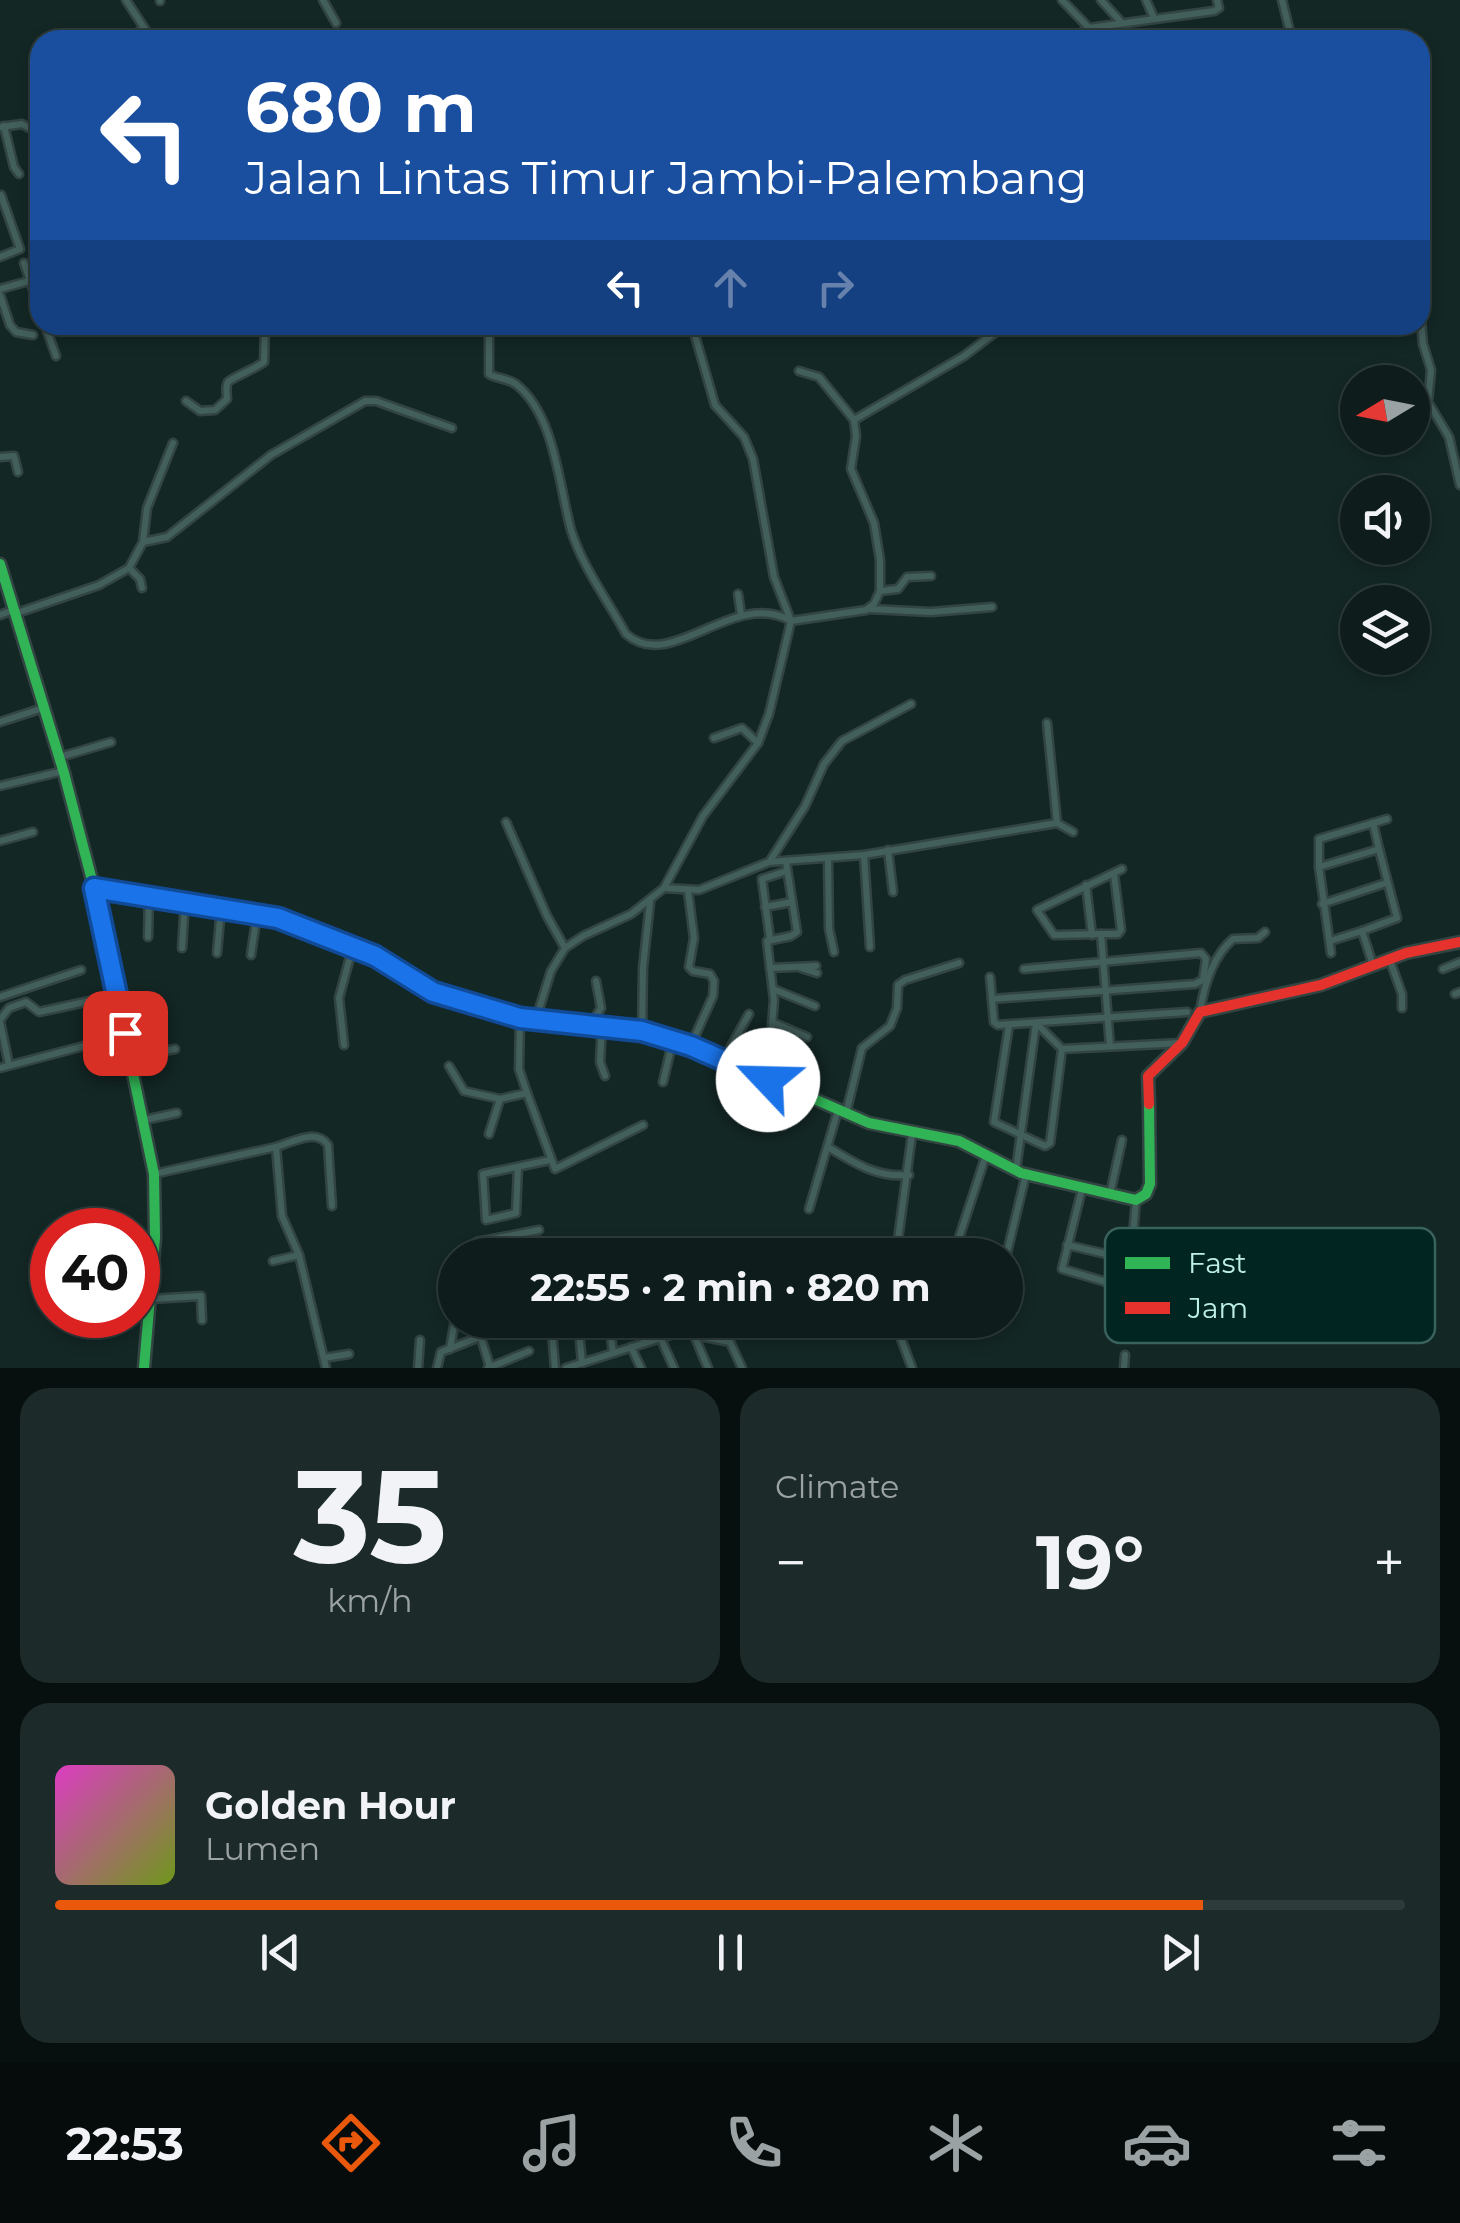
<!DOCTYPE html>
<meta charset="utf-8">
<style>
:root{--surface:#0e1d1c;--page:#1c2a29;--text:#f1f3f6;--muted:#9ba2a3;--line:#2e3b3b;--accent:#ea580c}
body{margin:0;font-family:Montserrat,sans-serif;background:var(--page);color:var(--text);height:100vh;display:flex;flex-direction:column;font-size:38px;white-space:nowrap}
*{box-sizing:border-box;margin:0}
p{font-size:32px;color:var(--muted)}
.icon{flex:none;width:55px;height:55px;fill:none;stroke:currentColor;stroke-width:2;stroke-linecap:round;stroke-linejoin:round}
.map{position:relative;height:1368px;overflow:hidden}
.drawer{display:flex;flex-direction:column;gap:20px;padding:20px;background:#08100f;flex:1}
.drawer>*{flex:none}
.guide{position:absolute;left:30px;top:30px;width:1400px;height:305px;border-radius:30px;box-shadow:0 5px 15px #0003,0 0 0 2px var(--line);background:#1a4fa0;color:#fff;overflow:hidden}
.needle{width:65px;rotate:260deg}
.tools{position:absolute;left:1340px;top:365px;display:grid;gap:20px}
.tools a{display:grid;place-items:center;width:90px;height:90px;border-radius:50%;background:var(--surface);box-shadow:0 5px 15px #0003,0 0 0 2px var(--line);font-size:50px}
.speed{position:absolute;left:30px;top:1208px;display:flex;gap:20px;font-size:50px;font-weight:700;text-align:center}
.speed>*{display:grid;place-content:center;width:130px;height:130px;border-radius:50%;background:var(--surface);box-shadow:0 5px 15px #0003,0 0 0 2px var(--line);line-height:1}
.speed .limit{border:15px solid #d22;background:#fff;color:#111}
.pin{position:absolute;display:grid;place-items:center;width:85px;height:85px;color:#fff;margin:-42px;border-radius:20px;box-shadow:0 5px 15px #0006}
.me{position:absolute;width:110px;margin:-55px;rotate:294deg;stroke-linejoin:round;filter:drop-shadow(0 0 8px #0008)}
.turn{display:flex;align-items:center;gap:35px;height:210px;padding:0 50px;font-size:45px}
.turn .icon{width:130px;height:130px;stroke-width:2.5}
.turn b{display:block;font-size:70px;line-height:85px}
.lanes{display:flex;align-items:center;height:95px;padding:0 50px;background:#0003;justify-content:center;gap:50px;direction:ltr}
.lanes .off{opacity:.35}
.big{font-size:75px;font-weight:700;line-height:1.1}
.drawer .tile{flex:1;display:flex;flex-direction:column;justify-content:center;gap:15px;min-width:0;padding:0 35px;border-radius:30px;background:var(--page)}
.drawer .dial{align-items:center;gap:0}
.dial b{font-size:130px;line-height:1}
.song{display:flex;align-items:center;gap:30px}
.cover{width:120px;height:120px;border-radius:15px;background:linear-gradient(135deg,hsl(310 70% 55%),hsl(80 70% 35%))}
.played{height:10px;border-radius:5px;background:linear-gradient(90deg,var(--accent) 85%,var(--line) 85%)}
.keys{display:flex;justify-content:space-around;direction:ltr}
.heat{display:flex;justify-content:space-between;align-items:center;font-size:55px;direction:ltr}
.drawer .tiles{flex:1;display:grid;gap:20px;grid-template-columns:1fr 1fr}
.tile:last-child{grid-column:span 2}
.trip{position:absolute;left:438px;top:1238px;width:585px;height:100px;border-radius:50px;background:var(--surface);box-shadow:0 5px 15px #0003,0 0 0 2px var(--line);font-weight:700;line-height:100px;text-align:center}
.dock{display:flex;height:160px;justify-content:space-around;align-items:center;background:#060c0b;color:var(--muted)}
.dock .icon{width:70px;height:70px}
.dock .selected{color:var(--accent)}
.dock b{font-size:45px;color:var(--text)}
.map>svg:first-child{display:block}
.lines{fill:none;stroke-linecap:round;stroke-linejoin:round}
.street-casing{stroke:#324542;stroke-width:11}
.fast-casing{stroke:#324542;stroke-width:15}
.jam-casing{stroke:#324542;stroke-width:15}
.street{stroke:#435f5c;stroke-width:6}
.fast{stroke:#30b455;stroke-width:10}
.jam{stroke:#e5322d;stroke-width:10}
.route-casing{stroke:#114b97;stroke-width:25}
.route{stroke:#1a73e8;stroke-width:18}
.key{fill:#012521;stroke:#3a625c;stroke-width:2.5}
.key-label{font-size:28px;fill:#beefe6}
</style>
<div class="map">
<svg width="1460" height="1368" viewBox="0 0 1460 1368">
<rect width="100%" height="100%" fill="#132725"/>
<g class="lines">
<g class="street-casing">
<g id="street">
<path d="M126,0L152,40"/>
<path d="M160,0V1"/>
<path d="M323,0L336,23"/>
<path d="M1062,0L1089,28L1214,11L1219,8L1217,0"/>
<path d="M1101,0L1120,21"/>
<path d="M1146,0L1154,18"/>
<path d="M1282,0L1292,40"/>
<path d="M130,40L142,29"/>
<path d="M1070,40L1089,28"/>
<path d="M4,126L14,167L19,174"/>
<path d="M1,127L22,124L40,134"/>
<path d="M0,257L20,249L1,195"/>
<path d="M24,263L40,310"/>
<path d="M0,289L40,278"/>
<path d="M0,295L10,325L16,332L33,335"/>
<path d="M1420,309L1423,344L1431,370L1428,402L1449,437L1460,485"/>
<path d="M45,325L56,356"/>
<path d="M489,325V374C497,379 509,378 517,385C555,416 559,486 571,530C582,566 608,601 626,634C671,674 733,588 791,621L769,714L758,743L703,816L664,888L631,914L583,936L565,948L551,971L536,1019"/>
<path d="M692,325L715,405L744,437L753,459L774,577L791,621L866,610L874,604L880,591V560L874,523L851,469L856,436L854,420L819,377L799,371"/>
<path d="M186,401L200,411L215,410L227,399C227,394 225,387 228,382C230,379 258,367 264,362L265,329L273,325H307"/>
<path d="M854,420L964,356L997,331"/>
<path d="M0,457L14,456L18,472"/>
<path d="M143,542L167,537L271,455L365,401H376L452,428"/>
<path d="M129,568L140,579L142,588"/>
<path d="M880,591L898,589L907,577L931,576"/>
<path d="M738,594L741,614"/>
<path d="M870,609L931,612L992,607"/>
<path d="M17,613L99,585L129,568L143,542L147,508L173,443"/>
<path d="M0,615L13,610"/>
<path d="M0,722L40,709"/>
<path d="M1047,723L1057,823"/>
<path d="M714,738L742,728L758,743"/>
<path d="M60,757L111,742"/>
<path d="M0,786L59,772"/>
<path d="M506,822L547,916L565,948"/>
<path d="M1373,823L1379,849"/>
<path d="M0,841L33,832"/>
<path d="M888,850L893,892"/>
<path d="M864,855L870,947"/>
<path d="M828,859L829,929L834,952"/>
<path d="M770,861L805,806L824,764L842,741L911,704"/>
<path d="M1319,867V839L1387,819"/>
<path d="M1086,885L1092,935"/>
<path d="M664,888L699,890L769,862L864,855L1057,823L1073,832"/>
<path d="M688,891L694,938L689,967L693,971L710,974L714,981L713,996L691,1045"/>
<path d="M1322,904L1386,883"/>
<path d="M765,907L792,902"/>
<path d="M1101,934L1054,935L1037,910L1122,869"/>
<path d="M148,937L149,897"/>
<path d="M770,939L762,879L787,871"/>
<path d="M1330,941L1362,931L1373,965"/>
<path d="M182,948L185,902"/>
<path d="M217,953L221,908"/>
<path d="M1331,953L1319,867L1379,849L1397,918L1362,931"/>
<path d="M251,955L257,914"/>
<path d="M1389,958L1402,994V1008"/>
<path d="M770,968L816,966"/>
<path d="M801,968L817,973"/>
<path d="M1443,969L1460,962"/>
<path d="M990,977L994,1022L998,1025L1187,1012"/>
<path d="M773,989L815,1006"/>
<path d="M1455,994L1460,992"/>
<path d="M0,997L81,970"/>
<path d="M992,999L1195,984L1203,980L1206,959L1201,953L1024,969"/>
<path d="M1200,1012C1204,985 1212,957 1233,939L1258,938L1265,932"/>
<path d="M0,1020L9,1008L26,1002L39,1012L113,996"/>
<path d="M0,1022L9,1065"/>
<path d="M772,1022L807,1037"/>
<path d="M591,1024L601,1008L596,981"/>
<path d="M602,1025L600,1062L605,1076"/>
<path d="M1009,1025L994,1122L1045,1146L1050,1143L1062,1049L1036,1023"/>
<path d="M642,1031L643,968L650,902"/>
<path d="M344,1045L339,998L353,946"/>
<path d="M1110,1046L1101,934H1118L1121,930L1114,874"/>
<path d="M1062,1049L1181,1043"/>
<path d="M131,1057L175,1049"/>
<path d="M770,1057L810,1073"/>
<path d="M724,1059L749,1014"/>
<path d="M449,1066L464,1091L500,1099"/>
<path d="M0,1068L122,1036"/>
<path d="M768,1078L774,1000L767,941L791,936L797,932L786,862"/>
<path d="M663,1082L673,1040"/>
<path d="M527,1093L555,1169L643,1125"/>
<path d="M846,1113L862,1048L890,1026L897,1008L898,985L905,980L959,963"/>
<path d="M144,1120L177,1113"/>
<path d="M783,1126L793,1090"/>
<path d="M489,1134L500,1099L527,1093L519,1069L520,1018"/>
<path d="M276,1147C293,1142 316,1128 328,1145L332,1206"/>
<path d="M828,1147C854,1163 877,1178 909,1175"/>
<path d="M518,1167L516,1213L486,1220L483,1174L550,1160"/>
<path d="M1016,1170L1036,1023"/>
<path d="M154,1174L276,1147L282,1216L299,1255L326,1368"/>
<path d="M1082,1189L1062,1269L1120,1286"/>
<path d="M1110,1194L1122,1140"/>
<path d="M1136,1200L1131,1258L1195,1257"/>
<path d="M809,1209L838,1110"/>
<path d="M958,1241L986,1155"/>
<path d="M1067,1245L1123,1258"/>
<path d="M469,1255L477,1242L539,1230"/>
<path d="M505,1255L508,1237"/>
<path d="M575,1255L659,1250"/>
<path d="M896,1255L912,1134"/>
<path d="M273,1261L299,1255"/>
<path d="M1005,1261L1026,1174"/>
<path d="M151,1299L201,1296L202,1320"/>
<path d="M551,1320L555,1368"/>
<path d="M578,1320L582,1363"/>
<path d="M609,1320L613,1353"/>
<path d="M642,1320L644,1343"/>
<path d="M894,1320L912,1368"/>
<path d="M694,1335L708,1368"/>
<path d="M660,1337L674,1368"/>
<path d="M481,1338L490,1367"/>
<path d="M631,1347L641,1368"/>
<path d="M450,1349L455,1320"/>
<path d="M324,1358L349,1354"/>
<path d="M418,1368L420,1340"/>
<path d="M437,1368L441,1352L485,1335L492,1320"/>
<path d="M488,1368L529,1351"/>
<path d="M566,1368L680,1332L730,1342L742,1368"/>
<path d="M1124,1368L1125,1355"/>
</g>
</g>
<g class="fast-casing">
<g id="fast">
<path d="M0,564L64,773L94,888L154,1174L155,1238L144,1368"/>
<path d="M91,887L278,918L375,956L418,986L433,992L520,1018L655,1034L691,1045L869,1123L959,1141L1021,1173L1136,1200L1146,1194L1150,1184L1149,1104"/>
</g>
</g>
<g class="jam-casing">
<path id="jam" d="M1149,1104L1148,1076L1182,1043L1200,1012L1321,985L1406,953L1460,942"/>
</g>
<use href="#street" class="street"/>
<use href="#fast" class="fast"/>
<use href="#jam" class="jam"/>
</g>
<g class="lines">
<g class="route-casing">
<path id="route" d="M125,1033L94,888L278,918L375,956L433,992L520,1018L642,1031L691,1046L768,1080"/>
</g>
<use href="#route" class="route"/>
</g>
<rect x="1105" y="1228" width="330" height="115" rx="15" class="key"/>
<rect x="1125" y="1257" width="45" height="12" fill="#30b455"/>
<rect x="1125" y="1302" width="45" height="12" fill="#e5322d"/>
<g class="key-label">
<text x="1188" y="1273">Fast</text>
<text x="1188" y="1318">Jam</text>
</g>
</svg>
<div class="tools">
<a><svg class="needle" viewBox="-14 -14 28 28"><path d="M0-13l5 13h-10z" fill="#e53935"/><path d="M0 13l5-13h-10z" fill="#9ba2a3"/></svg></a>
<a><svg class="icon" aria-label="sound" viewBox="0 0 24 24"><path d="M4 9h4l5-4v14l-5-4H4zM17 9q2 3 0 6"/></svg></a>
<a><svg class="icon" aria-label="layers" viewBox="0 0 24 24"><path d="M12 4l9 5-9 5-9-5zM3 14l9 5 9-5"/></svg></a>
</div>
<div class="speed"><div class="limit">40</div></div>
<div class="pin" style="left:125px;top:1033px;background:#d93025"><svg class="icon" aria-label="arrive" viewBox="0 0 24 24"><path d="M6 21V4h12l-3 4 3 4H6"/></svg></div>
<svg class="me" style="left:768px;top:1080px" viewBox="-20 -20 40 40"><circle r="19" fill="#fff"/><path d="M0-13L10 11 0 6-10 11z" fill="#1a73e8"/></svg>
<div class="trip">22:55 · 2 min · 820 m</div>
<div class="guide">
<div class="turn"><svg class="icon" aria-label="left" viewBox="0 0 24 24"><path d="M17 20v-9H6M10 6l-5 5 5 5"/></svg><div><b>680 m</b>Jalan Lintas Timur Jambi-Palembang</div></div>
<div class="lanes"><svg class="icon" aria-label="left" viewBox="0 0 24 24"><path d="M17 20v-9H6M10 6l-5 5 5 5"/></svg><svg class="icon off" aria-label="ahead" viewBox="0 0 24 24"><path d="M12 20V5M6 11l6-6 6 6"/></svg><svg class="icon off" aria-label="right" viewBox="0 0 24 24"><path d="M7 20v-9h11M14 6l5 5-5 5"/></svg></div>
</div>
</div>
<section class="drawer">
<div class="tiles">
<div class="tile dial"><b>35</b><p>km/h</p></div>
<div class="tile"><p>Climate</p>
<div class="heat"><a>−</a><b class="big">19°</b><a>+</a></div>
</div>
<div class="tile">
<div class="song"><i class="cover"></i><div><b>Golden Hour</b><p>Lumen</p></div></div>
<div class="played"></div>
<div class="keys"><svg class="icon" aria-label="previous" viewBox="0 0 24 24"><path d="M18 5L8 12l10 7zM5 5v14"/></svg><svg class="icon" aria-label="pause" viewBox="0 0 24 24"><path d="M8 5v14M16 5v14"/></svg><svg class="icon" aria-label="next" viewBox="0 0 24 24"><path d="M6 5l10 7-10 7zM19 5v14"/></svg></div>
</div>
</div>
</section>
<nav class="dock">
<b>22:53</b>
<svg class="icon selected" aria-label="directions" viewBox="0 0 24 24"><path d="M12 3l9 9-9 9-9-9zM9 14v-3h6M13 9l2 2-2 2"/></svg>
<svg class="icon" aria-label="music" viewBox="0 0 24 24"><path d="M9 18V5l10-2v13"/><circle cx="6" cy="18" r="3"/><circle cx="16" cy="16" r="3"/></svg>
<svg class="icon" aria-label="phone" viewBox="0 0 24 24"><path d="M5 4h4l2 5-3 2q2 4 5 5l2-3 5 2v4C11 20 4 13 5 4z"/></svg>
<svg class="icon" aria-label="climate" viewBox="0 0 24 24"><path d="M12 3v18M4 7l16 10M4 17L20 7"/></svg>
<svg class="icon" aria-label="car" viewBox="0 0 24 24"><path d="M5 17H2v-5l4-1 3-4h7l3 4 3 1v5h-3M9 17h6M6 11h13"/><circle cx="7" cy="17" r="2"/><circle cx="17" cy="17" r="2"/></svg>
<svg class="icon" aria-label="filters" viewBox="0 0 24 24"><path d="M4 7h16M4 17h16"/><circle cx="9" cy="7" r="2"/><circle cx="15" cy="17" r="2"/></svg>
</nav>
